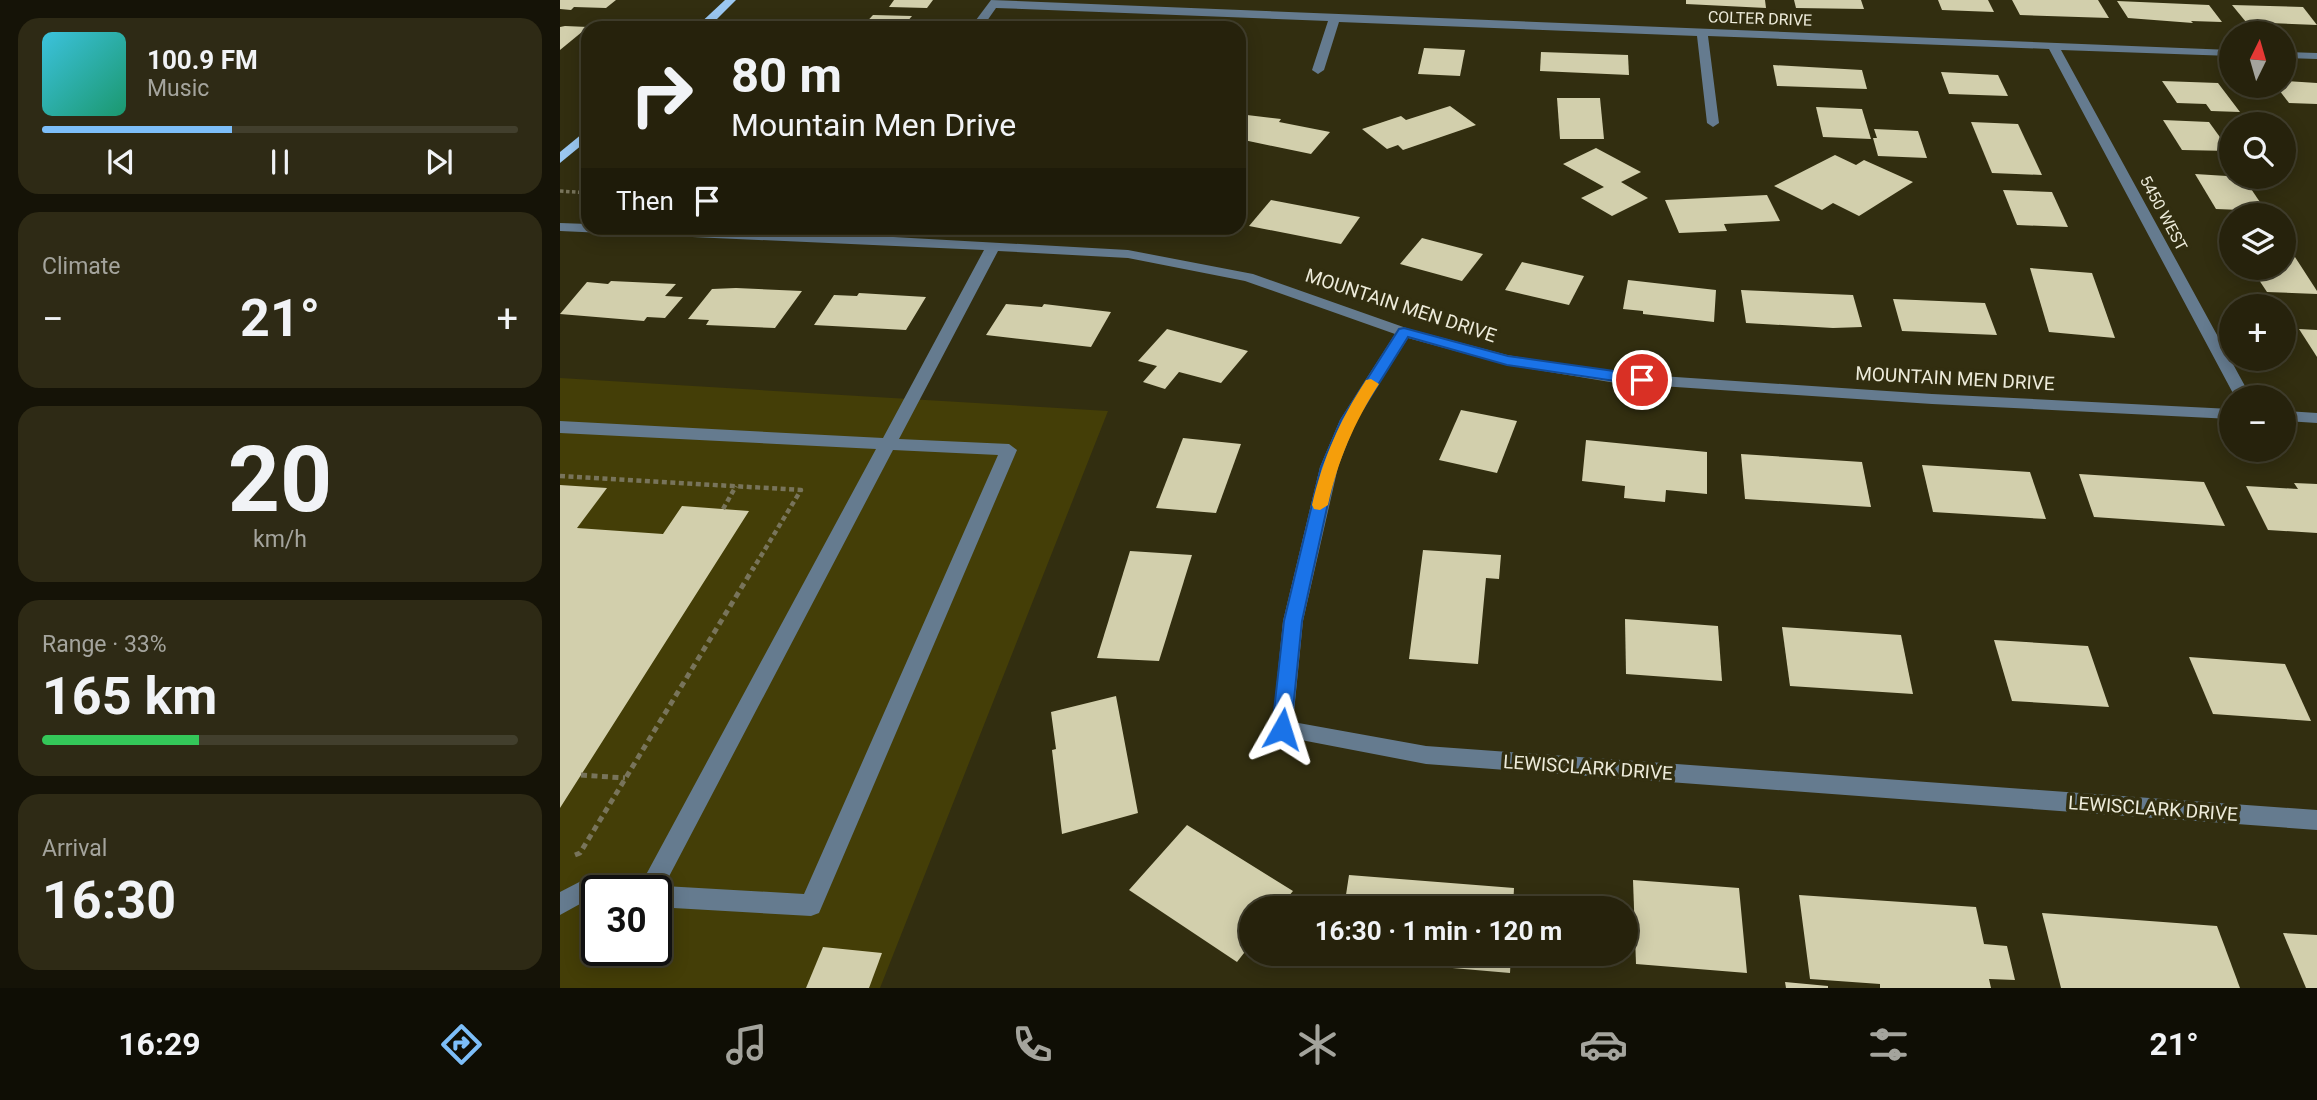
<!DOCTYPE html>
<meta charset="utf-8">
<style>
:root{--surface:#26220c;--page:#2e2a15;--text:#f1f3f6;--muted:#a4a49d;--line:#423f2d;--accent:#7dbef9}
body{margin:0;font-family:Roboto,sans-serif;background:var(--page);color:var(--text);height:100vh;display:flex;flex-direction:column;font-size:26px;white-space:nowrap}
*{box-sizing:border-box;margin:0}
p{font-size:23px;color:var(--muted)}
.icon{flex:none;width:38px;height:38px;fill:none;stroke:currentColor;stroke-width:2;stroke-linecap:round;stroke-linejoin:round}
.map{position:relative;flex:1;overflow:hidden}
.panel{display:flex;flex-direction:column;gap:18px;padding:18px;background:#151307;width:560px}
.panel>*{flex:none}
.guide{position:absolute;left:21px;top:21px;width:665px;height:214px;border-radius:21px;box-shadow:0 4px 18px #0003,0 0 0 2px var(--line);background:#26220c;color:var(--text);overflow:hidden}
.needle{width:46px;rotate:5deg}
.tools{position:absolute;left:1659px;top:21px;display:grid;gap:14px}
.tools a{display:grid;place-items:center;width:77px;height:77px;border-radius:50%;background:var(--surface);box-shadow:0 4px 18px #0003,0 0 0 2px var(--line);font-size:35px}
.speed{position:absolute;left:21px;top:875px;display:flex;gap:14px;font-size:35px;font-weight:700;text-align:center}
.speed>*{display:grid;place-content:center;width:91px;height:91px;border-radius:50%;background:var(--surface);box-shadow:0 4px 18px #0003,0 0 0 2px var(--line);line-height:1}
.speed .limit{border:4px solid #111;border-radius:10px;background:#fff;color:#111}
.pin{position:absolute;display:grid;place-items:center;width:60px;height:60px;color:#fff;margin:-30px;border:4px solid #fff;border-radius:50%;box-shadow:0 2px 7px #0007}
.me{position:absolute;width:77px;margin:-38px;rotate:6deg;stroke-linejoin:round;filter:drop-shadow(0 0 5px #0008)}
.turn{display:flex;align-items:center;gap:24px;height:147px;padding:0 35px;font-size:32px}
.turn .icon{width:91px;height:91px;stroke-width:2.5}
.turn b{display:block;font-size:49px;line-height:60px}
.then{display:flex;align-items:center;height:66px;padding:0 35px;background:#0003;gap:14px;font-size:26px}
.big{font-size:52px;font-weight:700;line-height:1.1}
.panel .card{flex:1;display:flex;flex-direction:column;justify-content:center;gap:10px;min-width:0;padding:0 24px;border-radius:21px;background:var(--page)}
.panel .dial{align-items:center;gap:0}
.dial b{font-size:91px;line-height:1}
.song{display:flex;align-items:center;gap:21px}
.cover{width:84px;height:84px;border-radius:10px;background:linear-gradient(135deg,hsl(190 70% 55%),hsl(160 70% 35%))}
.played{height:7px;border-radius:4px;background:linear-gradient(90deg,var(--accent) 40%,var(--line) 40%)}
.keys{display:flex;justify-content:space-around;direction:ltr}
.heat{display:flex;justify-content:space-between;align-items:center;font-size:38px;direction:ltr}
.charge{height:10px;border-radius:5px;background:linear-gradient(90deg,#34c759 33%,var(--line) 0)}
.trip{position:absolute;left:679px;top:896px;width:399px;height:70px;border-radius:35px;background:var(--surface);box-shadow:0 4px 18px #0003,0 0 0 2px var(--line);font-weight:700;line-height:70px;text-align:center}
.dock{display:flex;height:112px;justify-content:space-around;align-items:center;background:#0f0e05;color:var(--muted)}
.dock .icon{width:49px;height:49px}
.dock .current{color:var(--accent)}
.dock b{font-size:32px;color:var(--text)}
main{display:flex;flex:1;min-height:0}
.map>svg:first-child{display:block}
.green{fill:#443e07;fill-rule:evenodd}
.building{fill:#d2cfac}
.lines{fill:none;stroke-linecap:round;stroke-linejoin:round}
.path-far2{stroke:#78745b;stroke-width:3.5;stroke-dasharray:3.5 2.5;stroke-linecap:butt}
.path-far1{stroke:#78745b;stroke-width:4.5;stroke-dasharray:5 3.5;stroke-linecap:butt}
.path{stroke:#78745b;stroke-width:5;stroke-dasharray:6 4.5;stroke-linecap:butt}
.minor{fill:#657b8f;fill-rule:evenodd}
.major{fill:#9bc8f2;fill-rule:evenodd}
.route{fill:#1a73e8;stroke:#114b97;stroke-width:2}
.slow{fill:#f59e0b}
.labels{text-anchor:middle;stroke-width:7;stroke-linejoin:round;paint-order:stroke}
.far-street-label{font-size:16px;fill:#edebda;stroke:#322e10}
.street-label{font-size:19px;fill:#edebda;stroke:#322e10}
</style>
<main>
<section class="panel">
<div class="card">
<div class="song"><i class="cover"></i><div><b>100.9 FM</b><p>Music</p></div></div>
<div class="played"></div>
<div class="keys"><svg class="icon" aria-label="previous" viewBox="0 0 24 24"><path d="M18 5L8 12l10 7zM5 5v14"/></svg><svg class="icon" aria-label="pause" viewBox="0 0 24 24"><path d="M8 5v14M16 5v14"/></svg><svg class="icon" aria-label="next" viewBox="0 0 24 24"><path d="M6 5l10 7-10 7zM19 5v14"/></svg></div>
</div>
<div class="card"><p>Climate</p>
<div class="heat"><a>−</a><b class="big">21°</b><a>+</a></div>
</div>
<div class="card dial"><b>20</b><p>km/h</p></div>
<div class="card"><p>Range · 33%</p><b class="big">165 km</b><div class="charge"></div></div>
<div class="card"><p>Arrival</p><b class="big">16:30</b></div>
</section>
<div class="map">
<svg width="1757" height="988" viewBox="0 0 1757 988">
<rect width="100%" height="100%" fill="#322e10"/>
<path class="green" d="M0,378L548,411L320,988H0ZM37,891H96V950H37Z"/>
<g class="building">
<path d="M0,0H56L46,8L14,7L11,10L0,9Z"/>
<path d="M334,0H373L367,8L329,7Z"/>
<path d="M1126,0H1205L1206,8L1126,4Z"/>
<path d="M1234,0H1301L1304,9L1236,8Z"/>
<path d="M1378,0H1428L1434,12L1382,10Z"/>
<path d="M1452,0H1538L1549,18L1460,15Z"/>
<path d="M1557,1L1649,5L1662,22L1631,21L1633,23L1568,18Z"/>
<path d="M1672,5L1743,7L1757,25L1686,22Z"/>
<path d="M313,15L352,16L342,28H301Z"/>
<path d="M5,26L28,27L0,50V27Z"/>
<path d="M864,48L905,50L900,76L858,74Z"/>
<path d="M981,52L1068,55L1069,75L980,71Z"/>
<path d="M1213,65L1302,70L1307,89L1217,86Z"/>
<path d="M1381,72L1438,75L1448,96L1389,94Z"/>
<path d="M1602,81L1658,83L1680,112L1651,111L1646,104L1617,103Z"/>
<path d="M1724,81L1757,83V104L1729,103L1716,86H1724Z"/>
<path d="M997,98H1040L1044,139H1000Z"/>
<path d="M890,106L916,125L843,150L838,145L827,149L802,129L841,116L846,120Z"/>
<path d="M1256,107L1302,109L1311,139L1263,137Z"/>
<path d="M687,115L721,119L719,122L770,132L751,154L679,139V123Z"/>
<path d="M1603,120L1649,122L1670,151L1622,150Z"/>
<path d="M1411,122L1458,124L1482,175L1432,173Z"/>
<path d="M1314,129L1358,131L1367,158L1318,156L1313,138H1317Z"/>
<path d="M1036,148L1081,172L1061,182L1088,198L1052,216L1021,198L1044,187L1003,164Z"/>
<path d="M1275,155L1296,165L1304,160L1353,182L1299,216L1273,203L1262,210L1214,186Z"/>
<path d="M1635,174L1683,177L1706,211L1656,209Z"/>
<path d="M1443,190L1492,192L1508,227L1457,225Z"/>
<path d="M1207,195L1220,221L1164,224L1167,231L1119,233L1105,200Z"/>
<path d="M711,200L800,217L781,244L689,226Z"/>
<path d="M862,238L923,254L902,281L840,264Z"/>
<path d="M1724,240L1757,291V294L1707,292L1691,268H1724Z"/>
<path d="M962,262L1024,276L1009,305L945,290Z"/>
<path d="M1470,268L1532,273L1555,338L1489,332Z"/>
<path d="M1068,280L1156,290L1154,322L1083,314V311L1063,309Z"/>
<path d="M51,281L116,284L105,296L123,297L105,318L87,317L84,321L0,314L27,282L48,284Z"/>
<path d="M176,288L242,291L215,328L146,325L149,320L128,319L152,289Z"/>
<path d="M1181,290L1293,295L1302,327L1273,328L1186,323Z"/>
<path d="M299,293L366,297L346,330L254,325L274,295L297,296Z"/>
<path d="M1333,299L1425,303L1437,335L1342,331Z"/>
<path d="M446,304L482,307L484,304L551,312L531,347L426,335Z"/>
<path d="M607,329L688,351L661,383L619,372L605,389L583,382L597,366L578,361Z"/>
<path d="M1739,329L1757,330V357Z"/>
<path d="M901,410L957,421L937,473L879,460Z"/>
<path d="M623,438L681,444L656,513L596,508Z"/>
<path d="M1026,440L1147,452V494L1106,490L1105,502L1064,498L1065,486L1022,481Z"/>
<path d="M1181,454L1302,462L1311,507L1185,499Z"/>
<path d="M1362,465L1470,472L1486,519L1373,512Z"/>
<path d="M1519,474L1644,482L1665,526L1534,517Z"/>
<path d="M1734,483L1757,484V533L1708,530L1686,486L1738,489Z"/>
<path d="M0,485L47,488L17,528L103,534L122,506L189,511L0,808Z"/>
<path d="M863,550L941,555L939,579L926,578L918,664L849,659Z"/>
<path d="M570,551L632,555L599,661L537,658Z"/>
<path d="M1065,619L1158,626L1162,681L1066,674Z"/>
<path d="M1222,627L1341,635L1353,694L1230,686Z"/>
<path d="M1434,640L1528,646L1549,707L1452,701Z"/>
<path d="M1629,657L1725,664L1751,721L1653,714Z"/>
<path d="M556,696L578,813L502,834L492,750L496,749L491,712Z"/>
<path d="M627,825L733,891L719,908H691V944L677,962L569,890Z"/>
<path d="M789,875L954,888L953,908H784Z"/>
<path d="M1073,880L1179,888L1187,973L1076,964Z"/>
<path d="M1239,895L1416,907L1424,944L1447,946L1455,980L1429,979L1431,988H1320V984L1250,979Z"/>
<path d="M1482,913L1657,926L1680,988H1501Z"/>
<path d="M1723,933L1757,935V988H1746Z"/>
<path d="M263,947L322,953L309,988H246Z"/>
<path d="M777,954H951L950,973L777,958Z"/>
<path d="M1225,982L1268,986V988H1226Z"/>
</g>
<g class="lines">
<path class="path-far2" d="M0,191L28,193"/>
<g class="path-far1">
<path d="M0,476L241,490L193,569"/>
<path d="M163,509L176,486"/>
</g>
<g class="path">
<path d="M21,775L65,778"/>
<path d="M15,855L20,853L194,567"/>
</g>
<g class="minor">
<path d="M431,0L1671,50V56L1501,50L1691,397H1675L1489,49L1148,36L1159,123L1153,127L1147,123L1137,36L779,22L764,70L758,74L752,70L768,21L436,8L422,28H410Z"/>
<path d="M1724,52L1757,53V59L1724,58Z"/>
<path d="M0,223L28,224V228H123L262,233L568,250L693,274L849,329L947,355L1056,373L1372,394L1671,409V419L1372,404L1056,383L947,365L848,338L796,420L778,467L743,621L733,722L866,746L1757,810V830L866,764L715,735L712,729L723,621L760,467L780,420L835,334L685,281L568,258L438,251L339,439L449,444L457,450L259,913L251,916L96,907V891H78L81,884L316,449L0,433V421L323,438L424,250L0,231ZM333,450L438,455L244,894L104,886Z"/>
<path d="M1724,411L1757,413V423L1724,421Z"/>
<path d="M27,878L58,884L61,891H37V900L29,899L0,915V892Z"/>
</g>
<g class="major">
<path d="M165,0H176L148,28H135Z"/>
<path d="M28,129V140L0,163V152Z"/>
</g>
</g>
<path class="route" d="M844,328L948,356L1082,375L1089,380L1082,385L947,365L848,337L796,420L776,467L742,621L731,729L728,734L722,737L715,734L712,729L724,621L761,467L781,420L839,329Z"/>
<path class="slow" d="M811,379L819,384C794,423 778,460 768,505L760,510L754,509L752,505C763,458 780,420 806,380Z"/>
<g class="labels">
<g class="far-street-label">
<text transform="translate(1200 18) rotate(2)" y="6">COLTER DRIVE</text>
<text transform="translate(1604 213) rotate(62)" y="6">5450 WEST</text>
</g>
<g class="street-label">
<text transform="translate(841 305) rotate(18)" y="7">MOUNTAIN MEN DRIVE</text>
<text transform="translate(1395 378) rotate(3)" y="7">MOUNTAIN MEN DRIVE</text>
<text transform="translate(1028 767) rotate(4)" y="7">LEWISCLARK DRIVE</text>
<text transform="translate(1593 808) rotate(4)" y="7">LEWISCLARK DRIVE</text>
</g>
</g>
</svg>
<div class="tools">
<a><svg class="needle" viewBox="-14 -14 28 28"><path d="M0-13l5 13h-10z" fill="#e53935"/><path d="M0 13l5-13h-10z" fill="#a4a49d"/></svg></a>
<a><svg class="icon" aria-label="search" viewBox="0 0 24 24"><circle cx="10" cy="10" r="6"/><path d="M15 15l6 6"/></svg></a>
<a><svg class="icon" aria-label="layers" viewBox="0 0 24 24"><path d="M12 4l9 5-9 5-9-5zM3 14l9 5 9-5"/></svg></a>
<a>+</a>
<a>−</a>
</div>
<div class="speed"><div class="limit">30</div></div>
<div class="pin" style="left:1082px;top:380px;background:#d93025"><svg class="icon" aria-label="arrive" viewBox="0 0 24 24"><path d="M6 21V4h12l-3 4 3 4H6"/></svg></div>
<svg class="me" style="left:722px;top:729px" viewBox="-20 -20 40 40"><path d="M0-17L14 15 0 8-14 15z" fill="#1a73e8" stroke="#fff" stroke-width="4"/></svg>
<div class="trip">16:30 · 1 min · 120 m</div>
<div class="guide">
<div class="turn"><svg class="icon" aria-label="right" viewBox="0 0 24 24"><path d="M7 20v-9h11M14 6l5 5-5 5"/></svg><div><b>80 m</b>Mountain Men Drive</div></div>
<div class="then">Then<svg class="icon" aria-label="arrive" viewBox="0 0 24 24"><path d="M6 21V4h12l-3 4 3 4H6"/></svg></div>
</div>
</div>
</main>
<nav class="dock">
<b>16:29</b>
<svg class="icon current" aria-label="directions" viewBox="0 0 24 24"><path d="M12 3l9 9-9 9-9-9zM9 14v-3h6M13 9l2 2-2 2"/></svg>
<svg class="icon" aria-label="music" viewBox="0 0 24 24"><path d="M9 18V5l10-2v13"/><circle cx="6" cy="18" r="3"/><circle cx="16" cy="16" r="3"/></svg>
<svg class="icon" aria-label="phone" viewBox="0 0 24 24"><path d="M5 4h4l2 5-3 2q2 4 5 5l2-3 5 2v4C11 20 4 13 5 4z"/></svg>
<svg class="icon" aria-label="climate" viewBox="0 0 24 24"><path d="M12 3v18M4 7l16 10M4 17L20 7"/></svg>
<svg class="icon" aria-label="car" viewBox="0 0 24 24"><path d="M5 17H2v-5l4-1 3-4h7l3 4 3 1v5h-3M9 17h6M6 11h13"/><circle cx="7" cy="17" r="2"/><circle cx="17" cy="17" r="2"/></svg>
<svg class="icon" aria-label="filters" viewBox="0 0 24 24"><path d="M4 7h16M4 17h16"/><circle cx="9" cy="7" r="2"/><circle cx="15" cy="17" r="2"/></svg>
<b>21°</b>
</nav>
